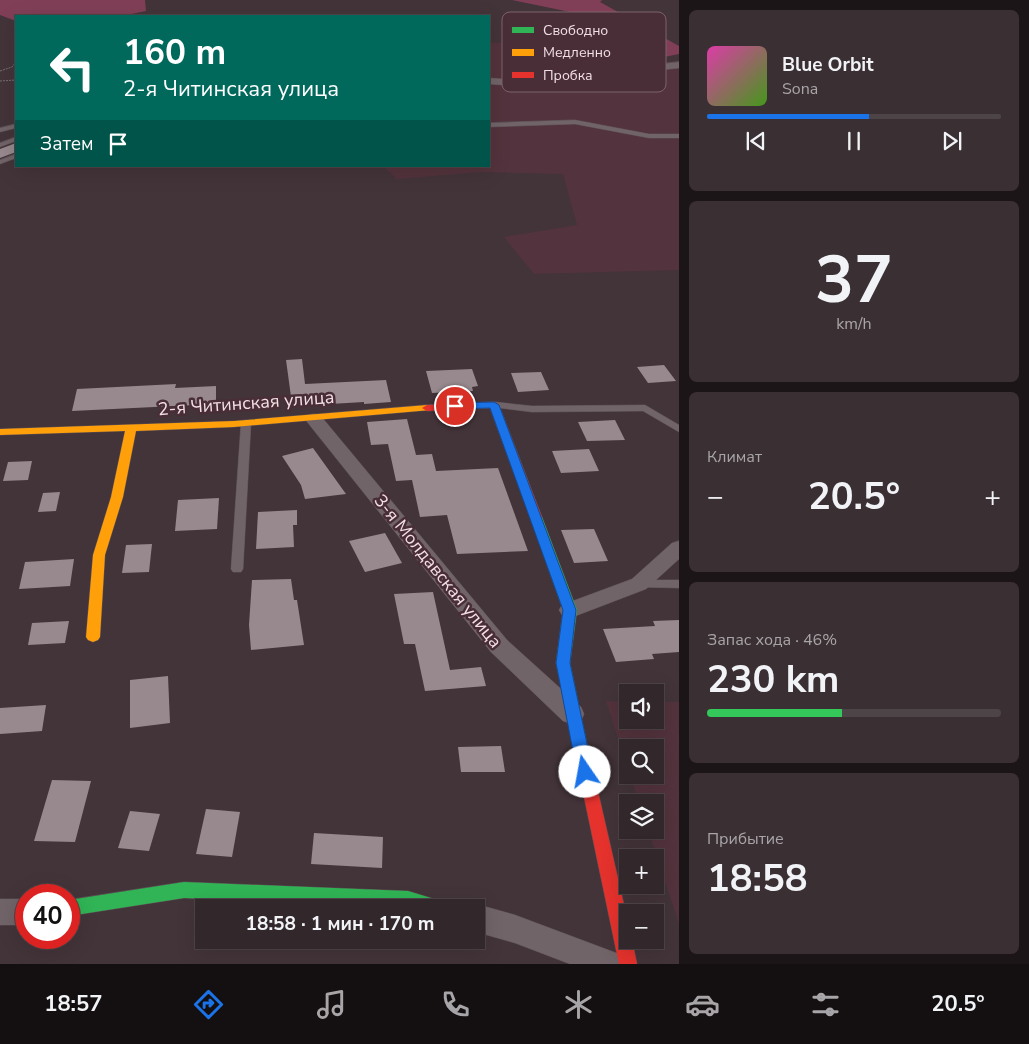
<!DOCTYPE html>
<html lang="ru">
<meta charset="utf-8">
<style>
:root{--surface:#32272b;--page:#3a2f33;--text:#f1f3f6;--muted:#a8a5a9;--line:#4d4447;--accent:#1a73e8}
body{margin:0;font-family:"Nunito Sans",sans-serif;background:var(--page);color:var(--text);height:100vh;display:flex;flex-direction:column;font-size:19px;white-space:nowrap}
*{box-sizing:border-box;margin:0}
p{font-size:16px;color:var(--muted)}
.icon{flex:none;width:28px;height:28px;fill:none;stroke:currentColor;stroke-width:2;stroke-linecap:round;stroke-linejoin:round}
.map{position:relative;flex:1;overflow:hidden}
.panel{display:flex;flex-direction:column;gap:10px;padding:10px;background:#1c1518;width:350px}
.panel>*{flex:none}
.guide{position:absolute;left:15px;top:15px;width:475px;height:152px;border-radius:0px;box-shadow:0 5px 20px #0002,0 0 0 1px var(--line);background:#00695c;color:#fff;overflow:hidden}
.tools{position:absolute;left:619px;top:684px;display:grid;gap:10px}
.tools a{display:grid;place-items:center;width:45px;height:45px;border-radius:0px;background:var(--surface);box-shadow:0 5px 20px #0002,0 0 0 1px var(--line);font-size:25px}
.speed{position:absolute;left:15px;top:884px;display:flex;gap:10px;font-size:25px;font-weight:700;text-align:center}
.speed>*{display:grid;place-content:center;width:65px;height:65px;border-radius:50%;background:var(--surface);box-shadow:0 5px 20px #0002,0 0 0 1px var(--line);line-height:1}
.speed .limit{border:8px solid #d22;background:#fff;color:#111}
.pin{position:absolute;display:grid;place-items:center;width:42px;height:42px;color:#fff;margin:-21px;border:2px solid #fff;border-radius:50%;box-shadow:0 1px 5px #0007}
.me{position:absolute;width:55px;margin:-28px;rotate:348deg;stroke-linejoin:round;filter:drop-shadow(0 0 4px #0008)}
.turn{display:flex;align-items:center;gap:18px;height:105px;padding:0 25px;font-size:22px}
.turn .icon{width:65px;height:65px;stroke-width:2.5}
.turn b{display:block;font-size:35px;line-height:42px}
.then{display:flex;align-items:center;height:48px;padding:0 25px;background:#0003;gap:10px;font-size:19px}
.big{font-size:38px;font-weight:700;line-height:1.1}
.panel .card{flex:1;display:flex;flex-direction:column;justify-content:center;gap:8px;min-width:0;padding:0 18px;border-radius:8px;background:var(--page)}
.panel .dial{align-items:center;gap:0}
.dial b{font-size:65px;line-height:1}
.song{display:flex;align-items:center;gap:15px}
.cover{width:60px;height:60px;border-radius:8px;background:linear-gradient(135deg,hsl(320 70% 55%),hsl(100 70% 35%))}
.played{height:5px;border-radius:2px;background:linear-gradient(90deg,var(--accent) 55%,var(--line) 55%)}
.keys{display:flex;justify-content:space-around;direction:ltr}
.heat{display:flex;justify-content:space-between;align-items:center;font-size:28px;direction:ltr}
.charge{height:8px;border-radius:4px;background:linear-gradient(90deg,#34c759 46%,var(--line) 0)}
.trip{position:absolute;left:195px;top:899px;width:290px;height:50px;border-radius:0px;background:var(--surface);box-shadow:0 5px 20px #0002,0 0 0 1px var(--line);font-weight:700;line-height:50px;text-align:center}
.menu{display:flex;height:80px;justify-content:space-around;align-items:center;background:#141011;color:var(--muted)}
.menu .icon{width:35px;height:35px}
.menu .selected{color:var(--accent)}
.menu b{font-size:22px;color:var(--text)}
main{display:flex;flex:1;min-height:0}
.map>svg:first-child{display:block}
.built{fill:#53333d}
.green{fill:#803f57}
.building{fill:#97898d}
.lines{fill:none;stroke-linecap:round;stroke-linejoin:round}
.lane-casing{stroke:#5d5054;stroke-width:1}
.street-casing{stroke:#5d5054;stroke-width:1}
.fast-casing{stroke:#5d5054;stroke-width:1}
.slow-casing{stroke:#5d5054;stroke-width:1}
.jam-casing{stroke:#5d5054;stroke-width:1}
.path{stroke:#796f72;stroke-width:1;stroke-dasharray:2 1;stroke-linecap:butt}
.lane{fill:#706468;fill-rule:evenodd}
.street{fill:#706468;fill-rule:evenodd}
.fast{fill:#30b455;fill-rule:evenodd}
.slow{fill:#ff9f0a;fill-rule:evenodd}
.jam{fill:#e5322d;fill-rule:evenodd}
.route{fill:#1a73e8;stroke:#114b97}
.labels{text-anchor:middle;stroke-width:5;stroke-linejoin:round;paint-order:stroke}
.street-label{font-size:18px;fill:#f2e0e5;stroke:#492e37}
.key{fill:#492e37;stroke:#7c636b;stroke-width:1}
.key-label{font-size:14px;fill:#f2e0e5}
</style>
<main>
<div class="map">
<svg width="679" height="964" viewBox="0 0 679 964">
<rect width="100%" height="100%" fill="#433439"/>
<g class="built">
<path d="M600,39L645,64L679,61V270L534,274L504,237L577,225L563,174L482,172L397,179L383,166H489V43Z"/>
<path d="M606,701L627,702L628,720H655V702H679V924L648,830H655V802H639L630,775H655V748H628L627,766Z"/>
</g>
<g class="green">
<path d="M0,0H145L146,11L122,16H16V21L0,15Z"/>
<path d="M512,0H602L600,2L679,46V54L659,58L640,53L554,48L523,42L520,34C540,29 573,30 588,20L575,13Z"/>
</g>
<g class="building">
<path d="M16,143V152L0,158V149Z"/>
<path d="M302,359L305,384L386,380L391,402L364,404V402L330,404V402L292,404L286,360Z"/>
<path d="M664,365L676,381L648,383L637,367Z"/>
<path d="M472,369L478,386L472,387L473,391L432,393L426,371Z"/>
<path d="M541,372L549,390L518,392L511,373Z"/>
<path d="M176,384L175,388L216,386V404L72,411L77,389Z"/>
<path d="M407,419L416,455L432,454L436,471L498,468L528,551L457,554L447,515L420,517L412,480L396,481L388,444L371,445L367,422Z"/>
<path d="M615,420L625,440L587,441L578,422Z"/>
<path d="M313,448L346,494L305,499L301,485L282,456Z"/>
<path d="M589,449L599,471L561,473L552,451Z"/>
<path d="M32,461L28,480L3,481L8,462Z"/>
<path d="M60,492L56,511L38,512L43,493Z"/>
<path d="M219,498L217,529L175,531L178,500Z"/>
<path d="M297,510V525H293L294,547L256,549L258,512Z"/>
<path d="M594,529L608,561L574,563L561,530Z"/>
<path d="M385,533L402,563L365,572L349,541Z"/>
<path d="M152,544L149,572L122,573L126,545Z"/>
<path d="M74,559L70,586L19,589L25,562Z"/>
<path d="M291,579L294,600H297L304,645L251,650L249,625L252,580Z"/>
<path d="M433,592L450,670L481,667L486,686L425,691L415,644H404L394,594Z"/>
<path d="M679,620V652L652,654L654,659L616,662L603,629L655,626L653,621Z"/>
<path d="M69,621L65,643L28,645L32,623Z"/>
<path d="M168,676L170,723L130,728V680Z"/>
<path d="M46,705L42,731L0,734V708Z"/>
<path d="M501,746L505,772H461L458,747Z"/>
<path d="M52,780L91,781L75,842L34,841Z"/>
<path d="M206,809L240,812L232,857L196,854Z"/>
<path d="M130,811L160,814L149,851L118,848Z"/>
<path d="M314,833L383,837L382,868L311,864Z"/>
</g>
<g class="lines">
<g class="lane-casing">
<g id="lane">
<path d="M575,120L649,134H679V138H649L575,124L489,127V123Z"/>
<path d="M16,124V128L0,132V128Z"/>
<path d="M16,137V141L0,147V143Z"/>
<path d="M16,154V158L0,164V160Z"/>
<path d="M495,402L532,406L645,405L679,425V432L643,411L532,412L492,407L490,405Z"/>
<path d="M246,420L251,423L243,569L241,572H233L231,569L241,423Z"/>
<path d="M639,580H679V588L635,587L633,584L635,581Z"/>
</g>
</g>
<g class="street-casing">
<g id="street">
<path d="M679,62V68L515,86L489,84V78L515,80Z"/>
<path d="M314,414L320,415L507,640L581,707L584,714L581,721L572,724L563,721L491,652L308,423L305,419L308,415Z"/>
<path d="M679,541V559L646,589L578,615L570,618L562,615L559,610L562,605L632,579L672,543Z"/>
<rect x="0" y="899" width="26" height="26"/>
<path d="M476,904L515,915L619,954L623,964H570L515,943L476,932V908H468Z"/>
</g>
</g>
<g class="fast-casing">
<g id="fast">
<path d="M536,513L542,517L577,610L570,663L585,735L583,739L578,741L573,739L571,735L556,663L563,610L530,517Z"/>
<path d="M184,882L408,891L444,902L446,908L184,898L69,916V900Z"/>
</g>
</g>
<g class="slow-casing">
<path id="slow" d="M427,405L432,408L431,410L234,427L136,431L123,497L105,555L100,637L98,640L93,642L88,640L86,637L93,555L111,497L125,431L0,435V429L234,421Z"/>
</g>
<g class="jam-casing">
<g id="jam">
<path d="M494,402L499,405L542,517L540,520L536,521L530,517L490,408L427,411L422,408L427,405Z"/>
<path d="M578,729L583,731L585,735L628,922V940H632L637,964H619L571,735L573,731Z"/>
</g>
</g>
<g class="path">
<path d="M0,71L12,67L16,62"/>
<path d="M0,81L16,80"/>
</g>
<use href="#lane" class="lane"/>
<use href="#street" class="street"/>
<use href="#fast" class="fast"/>
<use href="#slow" class="slow"/>
<use href="#jam" class="jam"/>
</g>
<path class="route" d="M494,402L499,405L576,610L570,663L593,772L591,776L585,778L580,776L577,772L556,663L563,610L490,408L455,409L450,406L455,403Z"/>
<g class="labels">
<g class="street-label">
<text transform="translate(246 403) rotate(-4)" y="6">2-я Читинская улица</text>
<text transform="translate(438 571) rotate(51)" y="6">3-я Молдавская улица</text>
</g>
</g>
<rect x="502" y="12" width="164" height="80" rx="8" class="key"/>
<rect x="512" y="27" width="22" height="6" fill="#30b455"/>
<rect x="512" y="49" width="22" height="7" fill="#ff9f0a"/>
<rect x="512" y="72" width="22" height="6" fill="#e5322d"/>
<g class="key-label">
<text x="543" y="35">Свободно</text>
<text x="543" y="57">Медленно</text>
<text x="543" y="80">Пробка</text>
</g>
</svg>
<div class="tools">
<a><svg class="icon" aria-label="sound" viewBox="0 0 24 24"><path d="M4 9h4l5-4v14l-5-4H4zM17 9q2 3 0 6"/></svg></a>
<a><svg class="icon" aria-label="search" viewBox="0 0 24 24"><circle cx="10" cy="10" r="6"/><path d="M15 15l6 6"/></svg></a>
<a><svg class="icon" aria-label="layers" viewBox="0 0 24 24"><path d="M12 4l9 5-9 5-9-5zM3 14l9 5 9-5"/></svg></a>
<a>+</a>
<a>−</a>
</div>
<div class="speed"><div class="limit">40</div></div>
<div class="pin" style="left:455px;top:406px;background:#d93025"><svg class="icon" aria-label="arrive" viewBox="0 0 24 24"><path d="M6 21V4h12l-3 4 3 4H6"/></svg></div>
<svg class="me" style="left:585px;top:772px" viewBox="-20 -20 40 40"><circle r="19" fill="#fff"/><path d="M0-13L10 11 0 6-10 11z" fill="#1a73e8"/></svg>
<div class="trip">18:58 · 1 мин · 170 m</div>
<div class="guide">
<div class="turn"><svg class="icon" aria-label="left" viewBox="0 0 24 24"><path d="M17 20v-9H6M10 6l-5 5 5 5"/></svg><div><b>160 m</b>2-я Читинская улица</div></div>
<div class="then">Затем<svg class="icon" aria-label="arrive" viewBox="0 0 24 24"><path d="M6 21V4h12l-3 4 3 4H6"/></svg></div>
</div>
</div>
<section class="panel">
<div class="card">
<div class="song"><i class="cover"></i><div><b>Blue Orbit</b><p>Sona</p></div></div>
<div class="played"></div>
<div class="keys"><svg class="icon" aria-label="previous" viewBox="0 0 24 24"><path d="M18 5L8 12l10 7zM5 5v14"/></svg><svg class="icon" aria-label="pause" viewBox="0 0 24 24"><path d="M8 5v14M16 5v14"/></svg><svg class="icon" aria-label="next" viewBox="0 0 24 24"><path d="M6 5l10 7-10 7zM19 5v14"/></svg></div>
</div>
<div class="card dial"><b>37</b><p>km/h</p></div>
<div class="card"><p>Климат</p>
<div class="heat"><a>−</a><b class="big">20.5°</b><a>+</a></div>
</div>
<div class="card"><p>Запас хода · 46%</p><b class="big">230 km</b><div class="charge"></div></div>
<div class="card"><p>Прибытие</p><b class="big">18:58</b></div>
</section>
</main>
<nav class="menu">
<b>18:57</b>
<svg class="icon selected" aria-label="directions" viewBox="0 0 24 24"><path d="M12 3l9 9-9 9-9-9zM9 14v-3h6M13 9l2 2-2 2"/></svg>
<svg class="icon" aria-label="music" viewBox="0 0 24 24"><path d="M9 18V5l10-2v13"/><circle cx="6" cy="18" r="3"/><circle cx="16" cy="16" r="3"/></svg>
<svg class="icon" aria-label="phone" viewBox="0 0 24 24"><path d="M5 4h4l2 5-3 2q2 4 5 5l2-3 5 2v4C11 20 4 13 5 4z"/></svg>
<svg class="icon" aria-label="climate" viewBox="0 0 24 24"><path d="M12 3v18M4 7l16 10M4 17L20 7"/></svg>
<svg class="icon" aria-label="car" viewBox="0 0 24 24"><path d="M5 17H2v-5l4-1 3-4h7l3 4 3 1v5h-3M9 17h6M6 11h13"/><circle cx="7" cy="17" r="2"/><circle cx="17" cy="17" r="2"/></svg>
<svg class="icon" aria-label="filters" viewBox="0 0 24 24"><path d="M4 7h16M4 17h16"/><circle cx="9" cy="7" r="2"/><circle cx="15" cy="17" r="2"/></svg>
<b>20.5°</b>
</nav>
